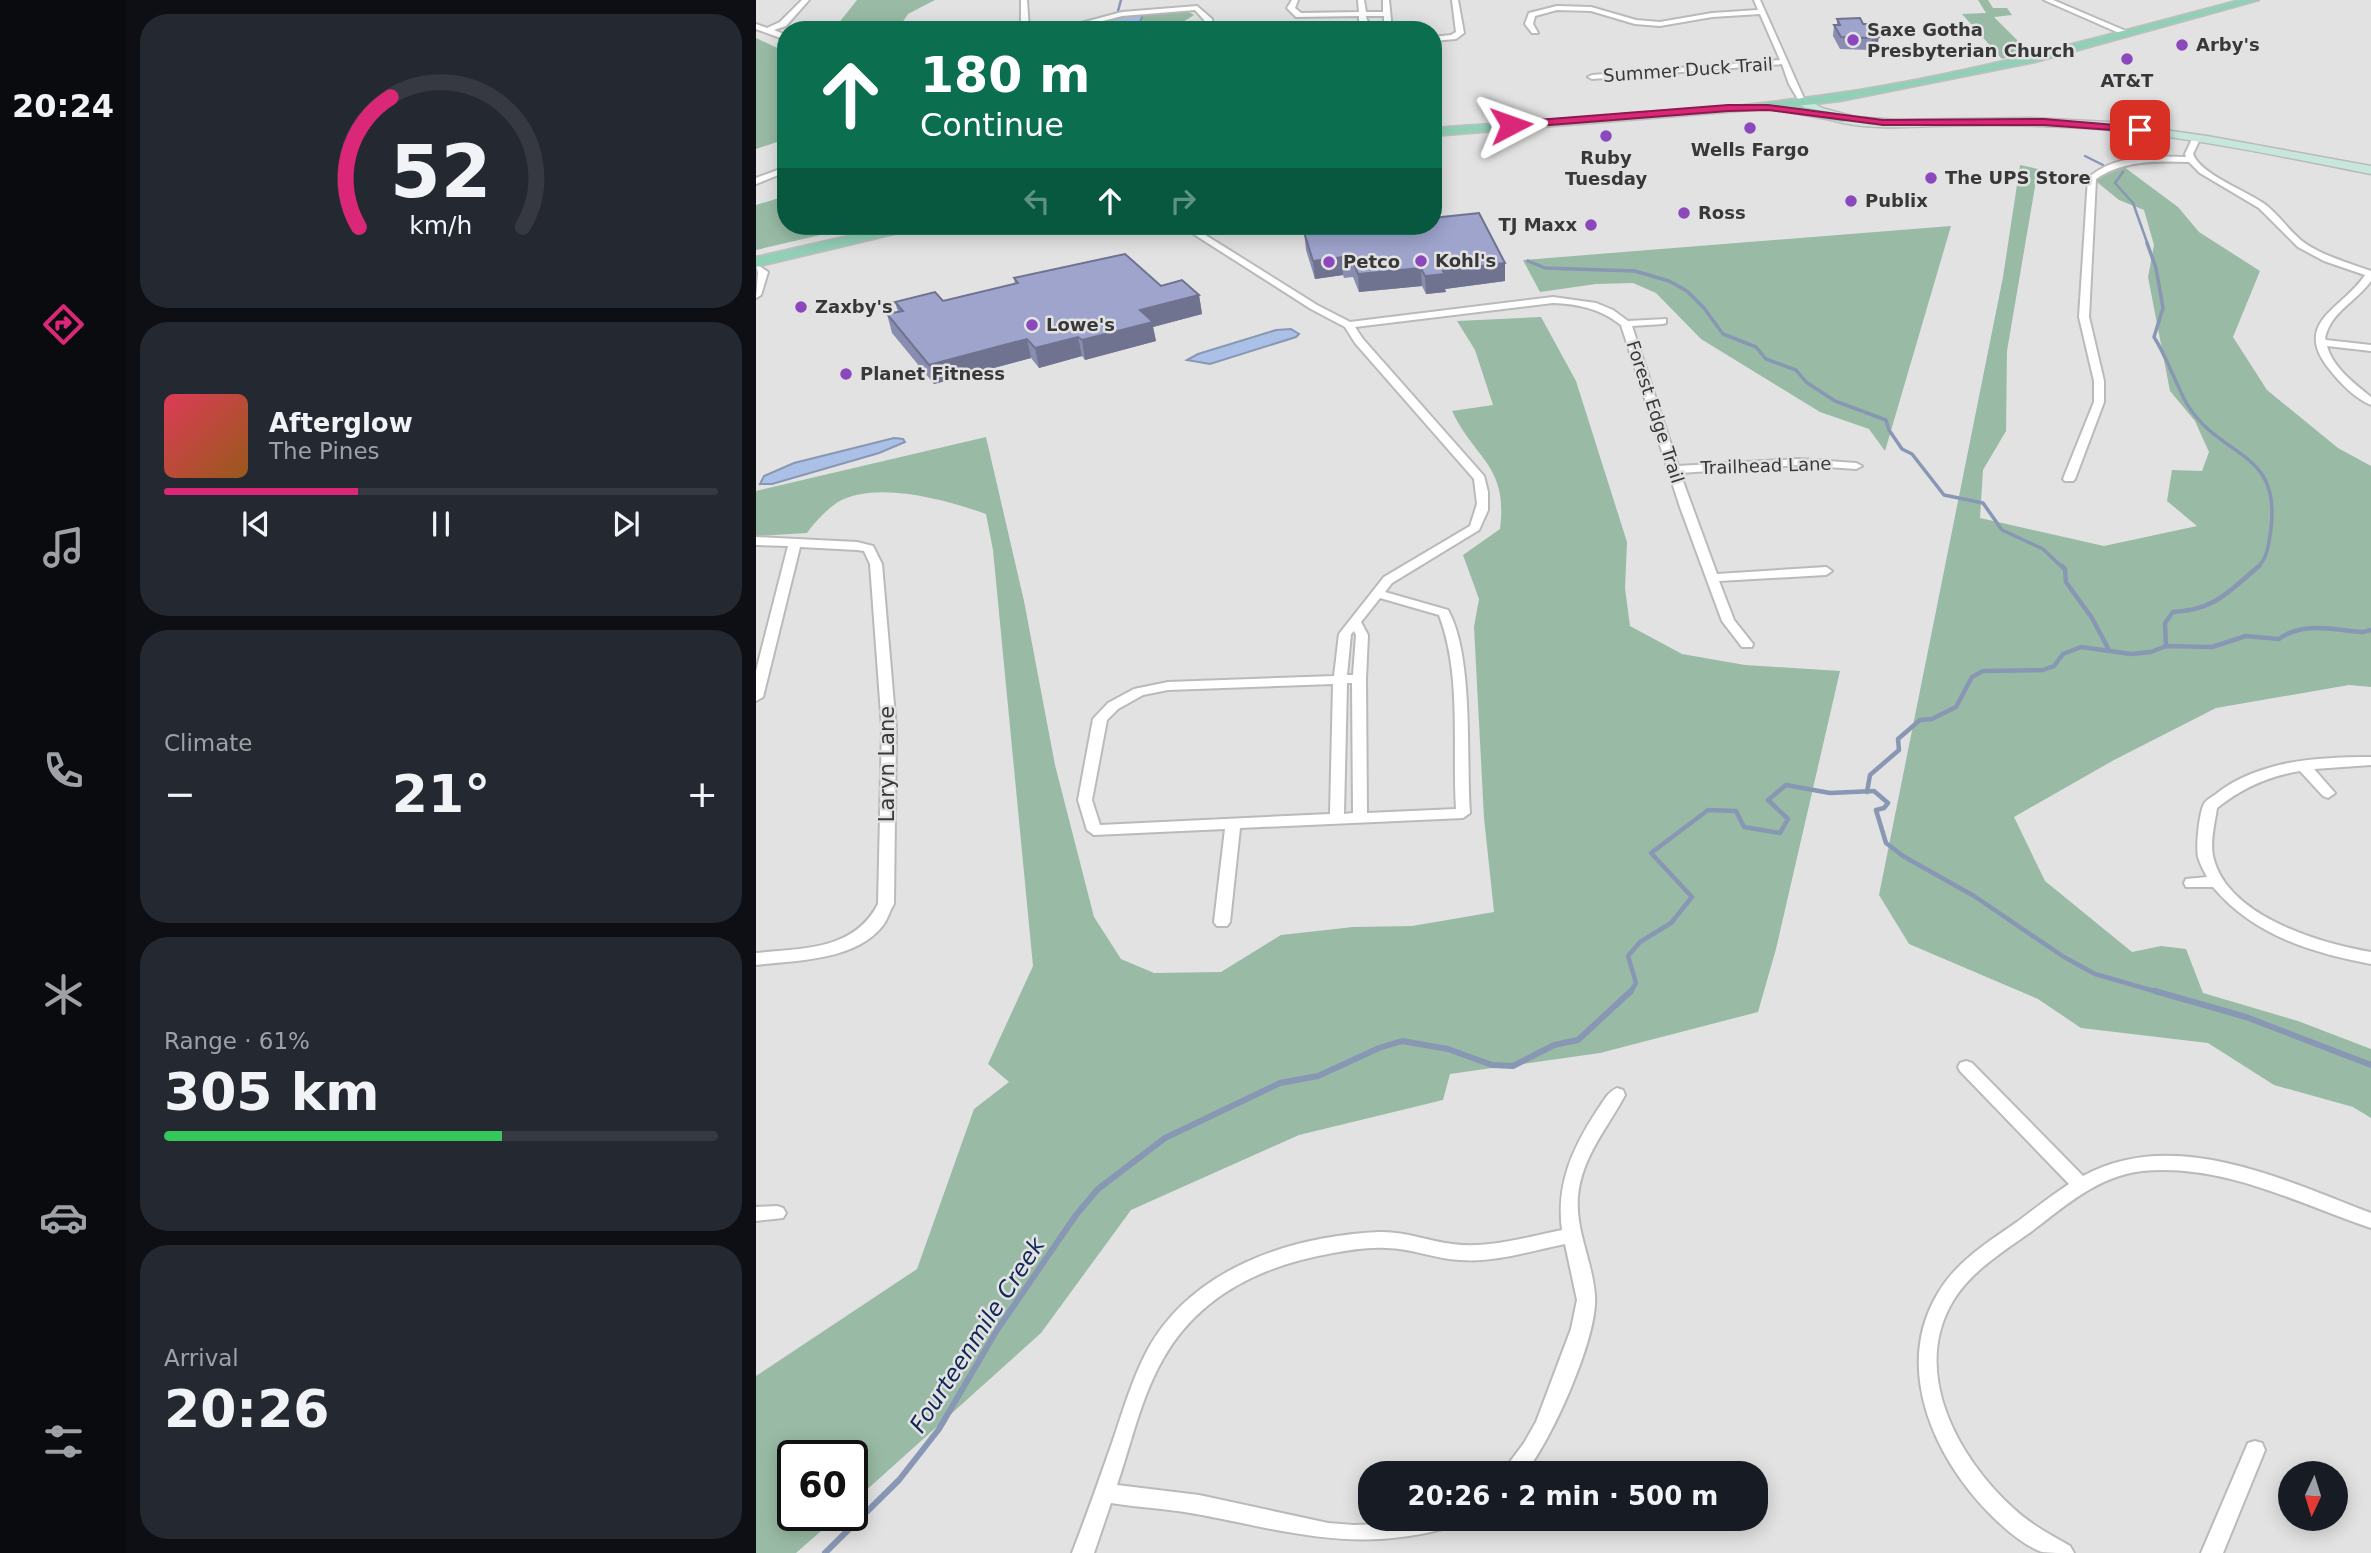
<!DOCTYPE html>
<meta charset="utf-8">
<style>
:root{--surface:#171b24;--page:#242831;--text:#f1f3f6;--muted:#9ea1a6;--line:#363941;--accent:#db2777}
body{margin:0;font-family:"DejaVu Sans",sans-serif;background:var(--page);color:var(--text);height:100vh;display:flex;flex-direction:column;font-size:26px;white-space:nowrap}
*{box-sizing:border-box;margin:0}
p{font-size:23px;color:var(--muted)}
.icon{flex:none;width:38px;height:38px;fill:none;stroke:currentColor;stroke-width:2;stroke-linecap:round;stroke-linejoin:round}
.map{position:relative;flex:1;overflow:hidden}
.side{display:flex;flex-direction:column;gap:14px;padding:14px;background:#0d0f14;width:630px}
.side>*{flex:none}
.guide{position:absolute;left:21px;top:21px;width:665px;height:214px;border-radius:28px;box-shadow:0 4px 18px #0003;background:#0b6e4f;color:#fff;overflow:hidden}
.needle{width:46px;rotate:184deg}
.fabs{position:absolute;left:1522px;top:1461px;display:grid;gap:14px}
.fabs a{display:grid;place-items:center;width:70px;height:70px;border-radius:50%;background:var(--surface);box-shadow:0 4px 18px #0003;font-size:35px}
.speed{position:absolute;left:21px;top:1440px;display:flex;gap:14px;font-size:35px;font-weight:700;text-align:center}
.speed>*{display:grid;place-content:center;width:91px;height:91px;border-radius:50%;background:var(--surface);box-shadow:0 4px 18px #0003;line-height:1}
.speed .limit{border:4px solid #111;border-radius:10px;background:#fff;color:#111}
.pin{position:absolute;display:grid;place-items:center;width:60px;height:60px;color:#fff;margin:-30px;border-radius:14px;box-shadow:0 4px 10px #0006}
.me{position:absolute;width:77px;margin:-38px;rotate:86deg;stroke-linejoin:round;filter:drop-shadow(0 0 5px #0008)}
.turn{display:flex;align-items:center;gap:24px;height:147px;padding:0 28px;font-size:32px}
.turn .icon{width:91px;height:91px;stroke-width:2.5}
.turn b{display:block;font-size:49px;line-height:60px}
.lanes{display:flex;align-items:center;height:66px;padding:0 28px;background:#0003;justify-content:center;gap:35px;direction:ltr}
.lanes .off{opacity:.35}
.big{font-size:52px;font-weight:600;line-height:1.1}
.side .widget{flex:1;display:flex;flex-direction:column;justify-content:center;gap:10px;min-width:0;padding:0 24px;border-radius:28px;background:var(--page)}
.side .dial{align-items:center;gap:0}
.dial svg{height:182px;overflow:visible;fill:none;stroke:var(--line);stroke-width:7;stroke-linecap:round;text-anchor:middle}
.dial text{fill:var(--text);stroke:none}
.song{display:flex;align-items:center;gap:21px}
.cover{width:84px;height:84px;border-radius:10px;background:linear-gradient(135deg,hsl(350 70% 55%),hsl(30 70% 35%))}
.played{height:7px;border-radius:4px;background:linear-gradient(90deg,var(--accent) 35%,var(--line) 35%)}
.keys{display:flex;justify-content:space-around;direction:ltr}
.heat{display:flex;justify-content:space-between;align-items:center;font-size:38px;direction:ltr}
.charge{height:10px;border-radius:5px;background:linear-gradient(90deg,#34c759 61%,var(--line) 0)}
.trip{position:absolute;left:602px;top:1461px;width:410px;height:70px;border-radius:28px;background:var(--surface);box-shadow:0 4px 18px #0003;font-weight:600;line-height:70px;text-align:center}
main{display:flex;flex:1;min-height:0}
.tab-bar{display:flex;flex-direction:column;width:126px;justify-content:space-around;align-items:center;background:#090b0e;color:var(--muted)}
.tab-bar .icon{width:49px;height:49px}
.tab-bar .selected{color:var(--accent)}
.tab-bar b{font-size:32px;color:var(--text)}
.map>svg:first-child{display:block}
.green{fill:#99bba5}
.water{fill:#abc0e7;stroke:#8897b3;stroke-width:2}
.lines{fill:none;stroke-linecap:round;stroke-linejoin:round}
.stream-far3{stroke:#8897b3;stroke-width:2.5}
.stream-far2{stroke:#8897b3;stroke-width:3.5}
.stream-far1{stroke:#8897b3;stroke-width:4.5}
.stream{stroke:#8897b3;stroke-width:6}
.street-casing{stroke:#bababb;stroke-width:4}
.secondary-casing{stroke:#bababb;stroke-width:3}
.primary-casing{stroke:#bfbfc0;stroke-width:3}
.street{fill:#fff;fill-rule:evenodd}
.secondary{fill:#c8e7db;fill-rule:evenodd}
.primary{fill:#92cfb7;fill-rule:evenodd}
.wall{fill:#898db0}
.shaded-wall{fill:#6f7390}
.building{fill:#9fa4cd;stroke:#6f7390;stroke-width:2}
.route{fill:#db2777;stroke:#8e194d;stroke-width:2}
.poi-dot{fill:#8b48bd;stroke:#e2e2e3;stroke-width:2.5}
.labels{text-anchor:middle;stroke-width:5;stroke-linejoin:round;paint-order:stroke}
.far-poi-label{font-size:18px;font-weight:bold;fill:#383839;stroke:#e2e2e3;text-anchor:start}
.far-street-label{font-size:18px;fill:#383839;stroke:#e2e2e3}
.street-label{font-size:21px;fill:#383839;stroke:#e2e2e3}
.water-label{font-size:23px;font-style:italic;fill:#102756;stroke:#e2e2e3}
</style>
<main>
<nav class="tab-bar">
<b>20:24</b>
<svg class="icon selected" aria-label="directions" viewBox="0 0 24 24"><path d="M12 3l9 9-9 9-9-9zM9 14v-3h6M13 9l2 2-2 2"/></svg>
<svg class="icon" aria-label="music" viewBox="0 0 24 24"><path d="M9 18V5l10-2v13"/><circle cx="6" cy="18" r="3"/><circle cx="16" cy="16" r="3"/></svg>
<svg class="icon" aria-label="phone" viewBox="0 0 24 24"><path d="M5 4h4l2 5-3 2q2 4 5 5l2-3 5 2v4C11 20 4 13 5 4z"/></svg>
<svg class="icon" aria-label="climate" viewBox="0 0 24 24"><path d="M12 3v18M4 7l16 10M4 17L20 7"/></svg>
<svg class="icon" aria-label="car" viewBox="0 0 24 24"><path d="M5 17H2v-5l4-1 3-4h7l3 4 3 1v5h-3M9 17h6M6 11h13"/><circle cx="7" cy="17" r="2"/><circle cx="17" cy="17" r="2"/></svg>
<svg class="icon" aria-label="filters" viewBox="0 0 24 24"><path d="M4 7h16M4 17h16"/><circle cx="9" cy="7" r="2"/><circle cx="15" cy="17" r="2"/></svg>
</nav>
<section class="side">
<div class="widget dial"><svg viewBox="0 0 100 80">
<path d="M14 69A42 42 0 1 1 86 69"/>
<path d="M14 69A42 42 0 0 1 28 12" stroke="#db2777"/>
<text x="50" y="56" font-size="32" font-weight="700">52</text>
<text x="50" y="72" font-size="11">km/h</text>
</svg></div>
<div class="widget">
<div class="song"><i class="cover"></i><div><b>Afterglow</b><p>The Pines</p></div></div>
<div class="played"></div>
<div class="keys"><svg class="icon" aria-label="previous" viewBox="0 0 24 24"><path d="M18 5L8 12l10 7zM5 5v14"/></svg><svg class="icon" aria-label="pause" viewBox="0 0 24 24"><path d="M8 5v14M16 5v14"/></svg><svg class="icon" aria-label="next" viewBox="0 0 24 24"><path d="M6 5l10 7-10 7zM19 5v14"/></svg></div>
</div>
<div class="widget"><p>Climate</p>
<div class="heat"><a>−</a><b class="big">21°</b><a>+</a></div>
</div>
<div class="widget"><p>Range · 61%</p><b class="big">305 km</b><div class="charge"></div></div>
<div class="widget"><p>Arrival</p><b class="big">20:26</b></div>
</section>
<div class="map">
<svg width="1615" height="1553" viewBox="0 0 1615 1553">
<rect width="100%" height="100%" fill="#e2e2e3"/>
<g class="green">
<path d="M101,0H179L152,14L144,26L147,30H82V24Z"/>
<path d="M1222,0H1232L1237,8H1251L1256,15L1238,17L1273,52L1246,59L1206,14L1230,13Z"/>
<path d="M431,11L438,15C419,27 405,36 382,24L387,15Z"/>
<path d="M0,38L30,52V139L0,149Z"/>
<path d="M1364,164L1422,207L1443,232L1504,271L1477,337L1511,390L1582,448L1615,466V687L1593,685L1460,708L1358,760L1258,817L1289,881L1376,952L1405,946L1430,949L1447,993L1542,1021L1615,1049V1118L1597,1107L1518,1085L1452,1043L1325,1028L1282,999L1153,944L1123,895L1247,277L1264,165L1282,169L1251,351L1250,431L1227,470L1224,518L1348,546L1441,526L1411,501L1416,470L1446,471L1453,452L1439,421L1414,391L1392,277L1398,245L1388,210L1363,200L1336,178Z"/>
<path d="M30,196V226H103L0,250V205Z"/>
<path d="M1195,226L1129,451L1113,429L1064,412L945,339L900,293L877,283L840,284L784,292L767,260Z"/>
<path d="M785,317L820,381L871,542L869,588L874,626L926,654L989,665L1084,671L1020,949L1002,1012L844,1053L694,1074L687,1100L543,1135L375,1210L285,1333L96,1503V1456H37V1516H82L40,1553H0V1376L161,1269L218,1109L253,1082L232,1064L277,966L237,550L230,514C190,500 121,480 82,502C71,509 58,523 51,533L0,536V491L230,437L268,601L299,765L338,917L365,959L398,973L465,972L525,935L597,927L656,926L738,912L728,818L718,627L723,599L707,555L744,529C752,465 720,461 696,411L737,405L719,350L701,321Z"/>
</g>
<g class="water">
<path d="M387,15L383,24L398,30H313L369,16Z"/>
<path d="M535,329L543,334L540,337L454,364L431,360L442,354L520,330Z"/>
<path d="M138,438L147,439L149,442L123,453L16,484H4L8,476L38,463Z"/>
</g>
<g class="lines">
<g class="stream-far3">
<path d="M362,11L365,0"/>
<path d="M1329,156L1347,165"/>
<path d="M1367,172L1359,183L1377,203L1392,245"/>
</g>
<g class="stream-far2">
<path d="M1391,243L1400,268L1407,308L1398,337C1412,359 1419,383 1431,404C1464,459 1525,449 1515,528C1513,542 1512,558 1501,568"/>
<path d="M772,261L789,268L879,271L913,281L931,291L948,308L967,334L1000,347L1010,359L1040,370L1050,382L1079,401L1130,420L1133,430L1146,449L1156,454L1188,495L1227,503L1246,530L1287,549L1307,568"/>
</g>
<g class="stream-far1">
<path d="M1306,566L1309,569L1310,582L1336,618L1353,650"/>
<path d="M1410,646L1409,623L1417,612C1459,610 1472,592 1503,566"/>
<path d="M1111,792L1114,775L1143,750L1142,739L1164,720L1176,719L1200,707L1216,677L1227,671L1287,670L1298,666L1307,654L1325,647L1375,654L1395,652L1410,646L1456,647L1490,636L1523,639C1547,621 1578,630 1607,632L1615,630"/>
<path d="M874,993L880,983L872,956L884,942L915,923L936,897L895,853L952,810L980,811L988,827L1024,833L1032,819L1012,800L1030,785L1074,793L1118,791L1132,803L1128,808L1120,810L1130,843L1147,856L1218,896L1308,957L1339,974L1405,993"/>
</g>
<g class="stream">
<path d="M1399,991L1490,1017L1615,1065"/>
<path d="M69,1553L143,1480L183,1429L241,1330L320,1215L342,1189L409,1138L524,1083L562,1076L623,1048L646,1041L692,1049L736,1065L757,1066L798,1045L822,1040L875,991"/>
</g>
<g class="street-casing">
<g id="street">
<path d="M46,0H53L30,26L18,30L30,35V40L0,29V24L11,28L24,22Z"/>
<path d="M265,0H271L273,30H265Z"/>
<path d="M536,0H542L539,8L545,13L603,12L602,0H608L610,12H627V0H633L636,30H628V16H610L611,20L619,30H612L603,21V16L540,17L531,8Z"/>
<path d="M696,0H702L708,33L700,39L677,41V37L695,35L700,32Z"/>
<path d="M998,0H1004L1050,103L1043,101L1033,84L1026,64L836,79L832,77L836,75L1024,60L1004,14L956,17L904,26L879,24L835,11L801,10L779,16L777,24L782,33H776L769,24L773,13L801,6L835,7L880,20L904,22L956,13L1002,10Z"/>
<path d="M1288,0H1297L1377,34L1370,36Z"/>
<path d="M441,6L456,19L457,30H449L448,20L439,10L366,16L312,30H299L366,12Z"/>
<path d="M1437,137L1444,139L1437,154C1444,174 1490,191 1507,203C1523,214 1534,233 1550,244C1570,257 1593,263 1615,271V281C1600,302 1575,311 1569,338L1570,340L1615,345V351L1571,346C1577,368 1598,383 1615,397V405C1600,399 1584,383 1574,370C1535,322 1586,310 1609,275L1568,261L1542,247L1503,208L1444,173L1433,162C1400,161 1368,160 1340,179L1333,317L1348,381V402L1319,479L1317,481H1309L1307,479L1338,402V381L1323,317L1332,178C1358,155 1397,156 1430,157L1429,154Z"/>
<path d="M30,167V172L0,184V178Z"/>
<path d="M425,226H435L561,305L594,322L797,297L840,303L857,310L872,321L910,319V323L907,324L876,326L922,466L1043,459L1100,463L1106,466L1100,469L1043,465L924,473L961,574L1070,567L1076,571L1070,575L963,581L978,620L997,644L996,647H986L966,621L924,507L865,325C845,309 823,304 797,303L599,327L607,339L728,476L732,492V510L723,530L636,583L629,592L692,610C718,656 710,759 714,813L707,818L484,828L474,922L471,926H461L458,922L469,829L338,835L331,830L322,800L337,719L352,703L378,689L412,682L578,676L583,634L628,577L714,526L721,504L718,479L599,343L589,327L555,309ZM624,598L683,615C706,675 696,746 700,809L611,813L610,679L612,635L605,622ZM598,631L600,635L597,675H591L595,634ZM591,683H596L597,813L588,814ZM577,684L574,814L344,825L336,800L351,720L362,709L387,695L412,690Z"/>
<path d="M0,264L12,272L5,295L0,298L2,273Z"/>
<path d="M0,537L101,542L117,546L126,564L140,728L138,904C134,910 132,918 128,924C101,961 41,960 0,965V953C46,948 98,951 122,904L126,728L114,564L108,551L101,550L44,547L7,697L0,701V671L32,546L0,545Z"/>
<path d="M1615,757V765L1558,769L1579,793L1572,798L1567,796L1544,771C1513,776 1486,788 1461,808C1459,823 1454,840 1457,856C1470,916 1563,943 1615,952V964C1556,953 1497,935 1457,887H1430L1428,883L1430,879L1451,877C1448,871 1444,864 1442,857C1440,847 1443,813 1448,804C1450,800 1456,797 1460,794C1502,760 1564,757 1615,757Z"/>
<path d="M1210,1061L1216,1063L1327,1176C1418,1126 1528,1180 1615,1213V1228C1541,1203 1467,1163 1386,1171C1342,1176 1309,1206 1276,1231C1248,1251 1215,1271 1197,1301C1154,1373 1203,1459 1257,1508C1274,1524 1295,1535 1314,1546L1318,1553C1308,1553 1294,1553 1286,1552C1267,1545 1248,1528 1234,1514C1178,1457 1137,1368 1182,1293C1200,1262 1232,1242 1261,1222C1278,1209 1295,1196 1313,1184L1204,1071L1202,1067L1204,1063Z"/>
<path d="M861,1088L867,1090L869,1095C851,1129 826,1156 822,1196C819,1231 837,1262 839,1296C842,1337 795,1442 768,1474H745L768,1443L780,1422L815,1329L821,1300L809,1244C774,1251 739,1263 704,1260C679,1259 655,1248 630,1248C612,1247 594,1250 577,1253C507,1265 443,1295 407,1359C385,1397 375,1444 361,1485L443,1495L572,1523L598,1525L627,1524L657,1519H701L698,1526C606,1553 542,1534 451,1516C419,1509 387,1508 355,1503L338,1553H316C330,1517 343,1480 356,1443C367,1411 376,1379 392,1349C437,1268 535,1236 623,1232C648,1231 672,1241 696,1244C733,1249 770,1237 806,1230C800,1185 816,1149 840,1112C846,1104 851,1092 861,1088Z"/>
<path d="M21,1206L27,1208L30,1213L27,1218L0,1221V1207Z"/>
<path d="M1499,1441L1506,1443L1509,1450L1467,1553H1445L1492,1443Z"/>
</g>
</g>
<g class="secondary-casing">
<path id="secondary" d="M1047,97L1066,108L1099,117L1141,120L1275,118L1352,122L1451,136L1615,166V174C1539,159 1462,143 1385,133C1317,125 1247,124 1179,126C1139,128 1071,132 1041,101Z"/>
</g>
<g class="primary-casing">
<g id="primary">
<path d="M1484,0H1503L1279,62L1084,101L1041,106L1091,115V121L1086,122L1032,112V107L677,136V128C811,118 950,113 1083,93C1218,73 1351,35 1484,0Z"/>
<path d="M136,226H161L159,229L0,267V257Z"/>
</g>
</g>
<use href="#street" class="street"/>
<use href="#secondary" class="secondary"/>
<use href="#primary" class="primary"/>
</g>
<g class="wall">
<path d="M1104,18L1121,48L1114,50L1084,49L1077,36L1078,25H1081V19Z"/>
<path d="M548,232L749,281L689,289L690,292L670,294L666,286L603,292L597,277L588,278L587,275L559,279L550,250Z"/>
<path d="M258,278L405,286L443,295L446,314L397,327L400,341L329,360L326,356L283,368L275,358L178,384L136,333L131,314L142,312L139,302L187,301L259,284Z"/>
</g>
<g class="shaded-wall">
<path d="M1123,37L1121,48L1114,50L1116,38Z"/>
<path d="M586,257L587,275L559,279L557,261Z"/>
<path d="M749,263V281L689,289L690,292L670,294L669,276L687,271Z"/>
<path d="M665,268L666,286L603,292L602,274Z"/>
<path d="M443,295L446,314L397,327L400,341L329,360L326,340L384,310Z"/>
<path d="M322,337L326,356L283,368L279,348Z"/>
<path d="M271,339L275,358L178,384L173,365Z"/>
</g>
<g class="building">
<path d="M1104,18L1107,24H1115L1123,37L1116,38L1085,37L1078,25H1084L1081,19Z"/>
<path d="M723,213L749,263L687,271L689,274L669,276L665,268L602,274L596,259L587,260L586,257L557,261L548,232L608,226H677V218Z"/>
<path d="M369,254L405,286L426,280L443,295L384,310L397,322L326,340L322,337L279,348L271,339L173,365L131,314L147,311L139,302L179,292L187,301L262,283L258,278Z"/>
</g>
<path class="route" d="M972,105H1012L1127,120L1288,119L1384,127L1389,130L1384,132L1288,125H1127L1012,110L972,111L755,128L751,125L755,122Z"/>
<g class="poi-dot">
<circle cx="1097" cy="40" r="7"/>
<circle cx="1426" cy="45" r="7"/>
<circle cx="1371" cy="59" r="7"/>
<circle cx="994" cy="128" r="7"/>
<circle cx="850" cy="136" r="7"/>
<circle cx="1175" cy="178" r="7"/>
<circle cx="1095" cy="201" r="7"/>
<circle cx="928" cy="213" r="7"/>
<circle cx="835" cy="225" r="7"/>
<circle cx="665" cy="261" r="7"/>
<circle cx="573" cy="262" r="7"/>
<circle cx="45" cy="307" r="7"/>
<circle cx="276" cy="325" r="7"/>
<circle cx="90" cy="374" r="7"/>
</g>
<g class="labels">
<g class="far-poi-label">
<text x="1111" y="36">Saxe Gotha<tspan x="1111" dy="21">Presbyterian Church</tspan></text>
<text x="1440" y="51">Arby's</text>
<text x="1371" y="87" text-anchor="middle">AT&amp;T</text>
<text x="994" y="156" text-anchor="middle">Wells Fargo</text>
<text x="850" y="164" text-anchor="middle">Ruby<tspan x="850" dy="21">Tuesday</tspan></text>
<text x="1189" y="184">The UPS Store</text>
<text x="1109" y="207">Publix</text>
<text x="942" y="219">Ross</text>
<text x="821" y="231" text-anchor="end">TJ Maxx</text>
<text x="679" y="267">Kohl's</text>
<text x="587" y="268">Petco</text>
<text x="59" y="313">Zaxby's</text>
<text x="290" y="331">Lowe's</text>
<text x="104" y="380">Planet Fitness</text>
</g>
<g class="far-street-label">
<text transform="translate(932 70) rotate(-4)" y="6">Summer Duck Trail</text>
<text transform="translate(899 412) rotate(72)" y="6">Forest Edge Trail</text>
<text transform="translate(1010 466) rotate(-2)" y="6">Trailhead Lane</text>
</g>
<g class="street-label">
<text transform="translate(131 764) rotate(-90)" y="7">Laryn Lane</text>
</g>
<g class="water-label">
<text transform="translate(221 1335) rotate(-57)" y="8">Fourteenmile Creek</text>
</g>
</g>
</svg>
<div class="fabs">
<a><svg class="needle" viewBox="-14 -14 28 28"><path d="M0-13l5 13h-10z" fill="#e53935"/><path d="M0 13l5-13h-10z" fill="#9ea1a6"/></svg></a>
</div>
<div class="speed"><div class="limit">60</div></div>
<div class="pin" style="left:1384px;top:130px;background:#d93025"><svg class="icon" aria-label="arrive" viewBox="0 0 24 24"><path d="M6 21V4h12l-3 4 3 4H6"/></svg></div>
<svg class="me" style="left:755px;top:125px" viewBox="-20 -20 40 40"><path d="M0-17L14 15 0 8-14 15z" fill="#db2777" stroke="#fff" stroke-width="4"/></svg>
<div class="trip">20:26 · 2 min · 500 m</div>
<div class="guide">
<div class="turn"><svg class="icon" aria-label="ahead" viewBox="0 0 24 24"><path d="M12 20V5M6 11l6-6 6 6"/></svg><div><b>180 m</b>Continue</div></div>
<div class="lanes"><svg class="icon off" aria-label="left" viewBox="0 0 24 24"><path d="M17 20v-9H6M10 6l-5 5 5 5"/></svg><svg class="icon" aria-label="ahead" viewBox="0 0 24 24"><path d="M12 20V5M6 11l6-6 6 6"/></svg><svg class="icon off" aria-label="right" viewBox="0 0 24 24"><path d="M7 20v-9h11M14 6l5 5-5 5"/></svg></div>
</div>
</div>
</main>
